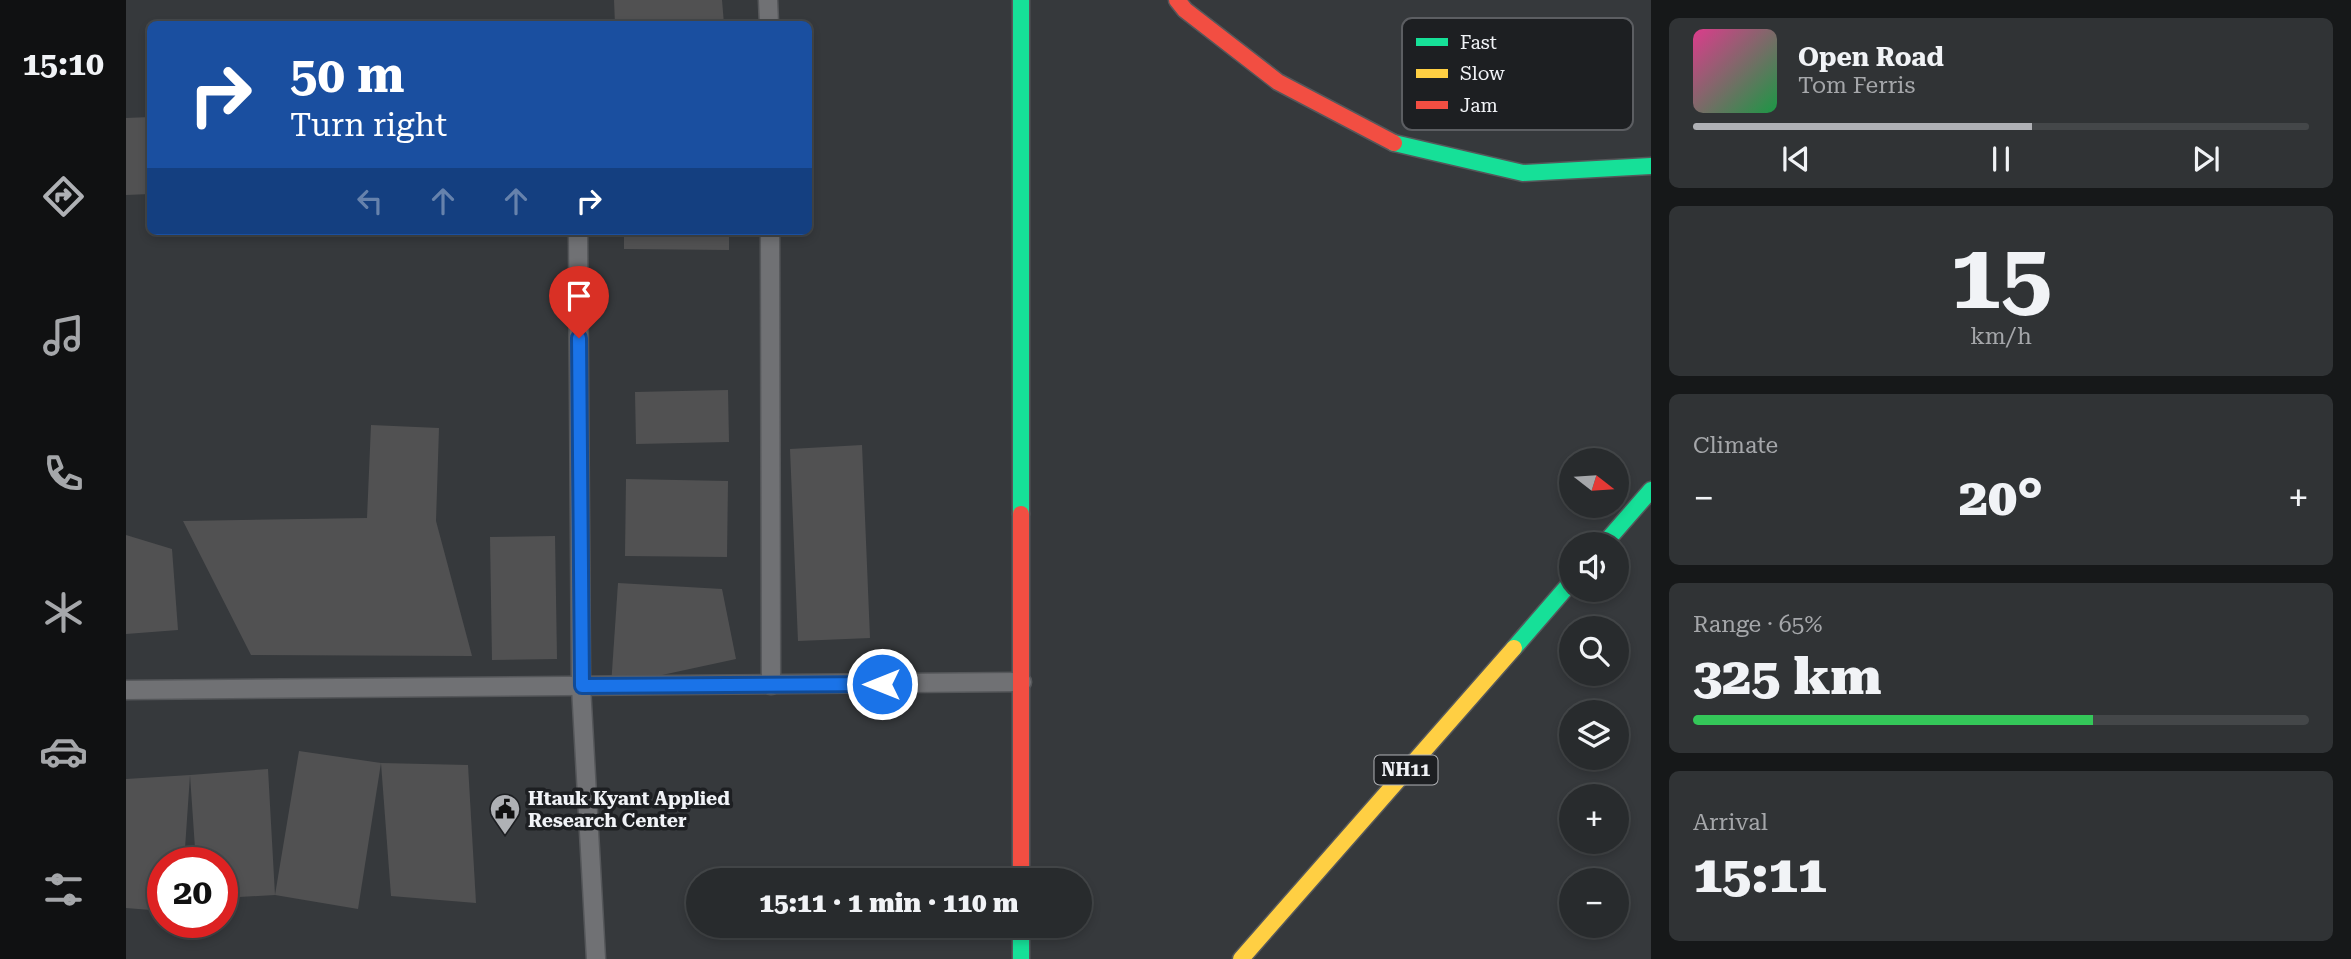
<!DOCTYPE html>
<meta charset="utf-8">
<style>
:root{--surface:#282b2d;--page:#303335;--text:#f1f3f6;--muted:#a5a7aa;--line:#444749;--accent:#afb1b5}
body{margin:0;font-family:"Roboto Serif",serif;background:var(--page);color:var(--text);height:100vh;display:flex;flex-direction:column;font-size:26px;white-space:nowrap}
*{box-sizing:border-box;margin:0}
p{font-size:23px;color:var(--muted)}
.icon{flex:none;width:38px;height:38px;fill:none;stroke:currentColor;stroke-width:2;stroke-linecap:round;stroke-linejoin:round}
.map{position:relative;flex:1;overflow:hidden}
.sheet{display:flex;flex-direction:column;gap:18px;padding:18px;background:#161819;width:700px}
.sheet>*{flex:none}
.hud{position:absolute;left:21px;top:21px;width:665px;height:214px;border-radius:10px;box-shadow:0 4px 10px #0003,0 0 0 2px var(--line);background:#1a4fa0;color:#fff;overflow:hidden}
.needle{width:46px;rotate:107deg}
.buttons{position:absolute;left:1433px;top:448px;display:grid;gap:14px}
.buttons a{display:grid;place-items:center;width:70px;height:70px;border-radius:50%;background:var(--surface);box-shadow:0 4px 10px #0003,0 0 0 2px var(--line);font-size:35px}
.speed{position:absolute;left:21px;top:847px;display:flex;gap:14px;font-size:35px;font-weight:700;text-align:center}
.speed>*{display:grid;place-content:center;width:91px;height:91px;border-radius:50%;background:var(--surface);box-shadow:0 4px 10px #0003,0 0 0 2px var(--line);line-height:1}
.speed .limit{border:10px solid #d22;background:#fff;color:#111}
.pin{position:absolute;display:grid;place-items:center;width:60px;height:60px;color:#fff;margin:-72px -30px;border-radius:50% 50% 50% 0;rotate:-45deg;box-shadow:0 0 7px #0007}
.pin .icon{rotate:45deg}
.me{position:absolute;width:77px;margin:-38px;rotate:270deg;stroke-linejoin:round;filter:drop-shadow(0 0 5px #0008)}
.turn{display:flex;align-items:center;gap:24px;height:147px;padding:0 28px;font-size:32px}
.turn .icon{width:91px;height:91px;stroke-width:2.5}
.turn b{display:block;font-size:49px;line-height:60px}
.lanes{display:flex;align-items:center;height:66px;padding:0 28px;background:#0003;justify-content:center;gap:35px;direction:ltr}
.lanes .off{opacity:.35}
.big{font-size:52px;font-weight:800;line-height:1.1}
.sheet .card{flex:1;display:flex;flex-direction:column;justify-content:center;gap:10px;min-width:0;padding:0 24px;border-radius:10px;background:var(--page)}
.sheet .dial{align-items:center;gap:0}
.dial b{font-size:91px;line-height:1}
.song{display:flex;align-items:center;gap:21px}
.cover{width:84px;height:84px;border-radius:10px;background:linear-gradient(135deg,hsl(330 70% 55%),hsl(140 70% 35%))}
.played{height:7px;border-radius:4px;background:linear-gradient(90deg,var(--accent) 55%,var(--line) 55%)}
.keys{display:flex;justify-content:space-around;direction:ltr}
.heat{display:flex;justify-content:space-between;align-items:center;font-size:38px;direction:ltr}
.charge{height:10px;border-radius:5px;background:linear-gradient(90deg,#34c759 65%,var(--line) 0)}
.trip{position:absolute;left:560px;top:868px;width:406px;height:70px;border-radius:35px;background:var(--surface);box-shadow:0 4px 10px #0003,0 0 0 2px var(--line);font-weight:800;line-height:70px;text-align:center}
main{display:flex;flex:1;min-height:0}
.menu{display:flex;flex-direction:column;width:126px;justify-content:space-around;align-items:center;background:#101112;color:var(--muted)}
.menu .icon{width:49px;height:49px}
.menu .selected{color:var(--accent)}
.menu b{font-size:32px;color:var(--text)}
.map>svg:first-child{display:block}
.building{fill:#515152}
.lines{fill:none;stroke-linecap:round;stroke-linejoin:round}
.lane-casing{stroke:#55575a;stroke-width:21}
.fast-casing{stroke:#55575a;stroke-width:19}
.slow-casing{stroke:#55575a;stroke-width:19}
.jam-casing{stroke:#55575a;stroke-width:19}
.lane{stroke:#707174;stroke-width:18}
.fast{stroke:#16e098;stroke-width:16}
.slow{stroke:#ffcf43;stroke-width:16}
.jam{stroke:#f24e42;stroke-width:16}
.route-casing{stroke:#114b97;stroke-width:18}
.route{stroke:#1a73e8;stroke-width:12}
.labels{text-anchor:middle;stroke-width:7;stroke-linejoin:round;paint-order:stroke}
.shield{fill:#1d1f22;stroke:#b1b3b6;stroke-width:2}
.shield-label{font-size:18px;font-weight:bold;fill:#f0f2f6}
.poi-label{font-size:19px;font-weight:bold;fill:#f0f2f6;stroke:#1d1f22;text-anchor:start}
.key{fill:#1d1f22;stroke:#5c5e62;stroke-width:2}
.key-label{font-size:19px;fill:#f0f2f6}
</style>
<main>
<nav class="menu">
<b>15:10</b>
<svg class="icon selected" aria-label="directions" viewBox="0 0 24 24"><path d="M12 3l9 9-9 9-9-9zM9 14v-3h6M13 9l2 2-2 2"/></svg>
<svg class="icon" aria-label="music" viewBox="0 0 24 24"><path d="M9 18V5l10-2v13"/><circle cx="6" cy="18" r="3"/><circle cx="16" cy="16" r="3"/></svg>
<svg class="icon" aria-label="phone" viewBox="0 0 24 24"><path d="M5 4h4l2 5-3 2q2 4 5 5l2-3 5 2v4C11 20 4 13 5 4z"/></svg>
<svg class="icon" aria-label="climate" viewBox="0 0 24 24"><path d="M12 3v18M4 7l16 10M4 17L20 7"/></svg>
<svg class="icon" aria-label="car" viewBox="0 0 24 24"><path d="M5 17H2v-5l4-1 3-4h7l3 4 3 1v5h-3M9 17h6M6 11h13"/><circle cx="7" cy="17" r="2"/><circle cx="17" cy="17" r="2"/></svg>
<svg class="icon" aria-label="filters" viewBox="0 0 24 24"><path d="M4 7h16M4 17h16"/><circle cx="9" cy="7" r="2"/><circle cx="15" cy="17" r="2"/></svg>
</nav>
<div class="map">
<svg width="1525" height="959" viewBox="0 0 1525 959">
<rect width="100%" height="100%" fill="#36393c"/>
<g class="building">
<path d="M488,0H596L598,24H489Z"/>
<path d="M24,117V194L0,195V118Z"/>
<path d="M498,231H603V250L498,249Z"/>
<path d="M602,390L603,442L510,444L509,392Z"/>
<path d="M245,425L313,428L310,521L346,656L125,655L57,521L241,518Z"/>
<path d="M736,445L744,638L672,641L664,449Z"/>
<path d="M500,479L602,481L601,557L499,556Z"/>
<path d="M0,535L46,549L52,630L0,634Z"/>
<path d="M429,536L431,659L366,660L364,537Z"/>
<path d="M492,583L596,589L610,659L485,686Z"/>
<path d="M173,751L255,763L232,909L149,895Z"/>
<path d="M255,763L342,765L350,903L265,896Z"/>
<path d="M142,769L149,895L96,898V863H70L64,775Z"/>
<path d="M64,775L58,863H37V911L0,908V779Z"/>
</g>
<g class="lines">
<g class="lane-casing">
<g id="lane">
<path d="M642,0L643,24"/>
<path d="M452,231L455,686L470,959"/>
<path d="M644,231L645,685"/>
<path d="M0,690L896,682"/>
</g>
</g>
<g class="fast-casing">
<g id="fast">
<path d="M895,0V514"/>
<path d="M1268,143L1397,173L1525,166"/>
<path d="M1478,544L1525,490"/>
<path d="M1388,648L1446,581"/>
<path d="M895,926V959"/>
</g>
</g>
<g class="slow-casing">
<path id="slow" d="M1115,959L1388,648"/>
</g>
<g class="jam-casing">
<g id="jam">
<path d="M1051,0L1059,10L1152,82L1268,143"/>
<path d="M895,514V880"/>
</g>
</g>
<use href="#lane" class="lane"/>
<use href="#fast" class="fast"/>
<use href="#slow" class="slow"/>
<use href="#jam" class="jam"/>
</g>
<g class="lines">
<g class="route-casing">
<path id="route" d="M453,338L456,686L756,684"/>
</g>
<use href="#route" class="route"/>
</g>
<defs>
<g id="civic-pin" transform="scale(1.575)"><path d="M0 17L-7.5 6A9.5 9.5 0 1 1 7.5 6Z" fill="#afb1b5" stroke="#1d1f22"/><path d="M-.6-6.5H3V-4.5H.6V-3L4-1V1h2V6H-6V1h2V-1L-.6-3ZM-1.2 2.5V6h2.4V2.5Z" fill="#111"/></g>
</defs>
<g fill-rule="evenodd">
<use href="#civic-pin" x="379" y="809"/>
</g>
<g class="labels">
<rect class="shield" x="1248.5" y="755.5" width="63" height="29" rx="5"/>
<g class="shield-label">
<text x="1280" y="776">NH11</text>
</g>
<g class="poi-label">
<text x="402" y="805">Htauk Kyant Applied<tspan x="402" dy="22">Research Center</tspan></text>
</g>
</g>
<rect x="1276" y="18" width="231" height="112" rx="10" class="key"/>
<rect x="1290" y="38" width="32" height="8" fill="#16e098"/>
<rect x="1290" y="69" width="32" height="9" fill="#ffcf43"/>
<rect x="1290" y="101" width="32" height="8" fill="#f24e42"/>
<g class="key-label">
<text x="1334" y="49">Fast</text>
<text x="1334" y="80">Slow</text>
<text x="1334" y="112">Jam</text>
</g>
</svg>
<div class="buttons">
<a><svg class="needle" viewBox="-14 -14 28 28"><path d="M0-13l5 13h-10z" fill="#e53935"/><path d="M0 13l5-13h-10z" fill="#a5a7aa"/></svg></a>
<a><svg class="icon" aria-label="sound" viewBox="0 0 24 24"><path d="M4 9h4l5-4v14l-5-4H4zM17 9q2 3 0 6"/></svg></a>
<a><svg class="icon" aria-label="search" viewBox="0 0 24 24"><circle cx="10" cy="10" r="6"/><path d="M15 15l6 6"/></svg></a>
<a><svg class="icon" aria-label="layers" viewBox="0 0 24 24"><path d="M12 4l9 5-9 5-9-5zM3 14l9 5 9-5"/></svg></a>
<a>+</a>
<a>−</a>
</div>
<div class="speed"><div class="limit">20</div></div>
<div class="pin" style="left:453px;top:338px;background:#d93025"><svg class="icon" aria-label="arrive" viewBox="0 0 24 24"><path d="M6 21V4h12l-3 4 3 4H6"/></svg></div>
<svg class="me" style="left:756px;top:684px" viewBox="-20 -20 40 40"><circle r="17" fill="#1a73e8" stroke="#fff" stroke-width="3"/><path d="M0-11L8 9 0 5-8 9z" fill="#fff"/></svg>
<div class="trip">15:11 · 1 min · 110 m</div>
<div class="hud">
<div class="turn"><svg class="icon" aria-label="right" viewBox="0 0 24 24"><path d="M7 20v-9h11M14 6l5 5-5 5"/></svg><div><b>50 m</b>Turn right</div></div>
<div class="lanes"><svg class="icon off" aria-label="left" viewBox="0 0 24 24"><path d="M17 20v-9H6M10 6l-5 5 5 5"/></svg><svg class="icon off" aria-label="ahead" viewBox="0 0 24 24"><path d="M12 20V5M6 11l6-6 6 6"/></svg><svg class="icon off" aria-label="ahead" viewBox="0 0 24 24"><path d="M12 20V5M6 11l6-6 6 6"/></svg><svg class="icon" aria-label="right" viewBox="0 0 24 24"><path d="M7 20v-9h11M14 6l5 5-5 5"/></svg></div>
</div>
</div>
<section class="sheet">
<div class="card">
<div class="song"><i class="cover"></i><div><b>Open Road</b><p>Tom Ferris</p></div></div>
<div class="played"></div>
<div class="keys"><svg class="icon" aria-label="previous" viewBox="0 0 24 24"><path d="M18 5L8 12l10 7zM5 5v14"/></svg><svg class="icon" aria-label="pause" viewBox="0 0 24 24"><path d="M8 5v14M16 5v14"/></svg><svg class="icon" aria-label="next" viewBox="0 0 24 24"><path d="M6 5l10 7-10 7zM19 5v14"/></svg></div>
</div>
<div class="card dial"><b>15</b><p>km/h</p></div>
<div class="card"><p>Climate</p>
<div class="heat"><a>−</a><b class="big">20°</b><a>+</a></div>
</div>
<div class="card"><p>Range · 65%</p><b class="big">325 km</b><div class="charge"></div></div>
<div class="card"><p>Arrival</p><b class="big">15:11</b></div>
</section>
</main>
